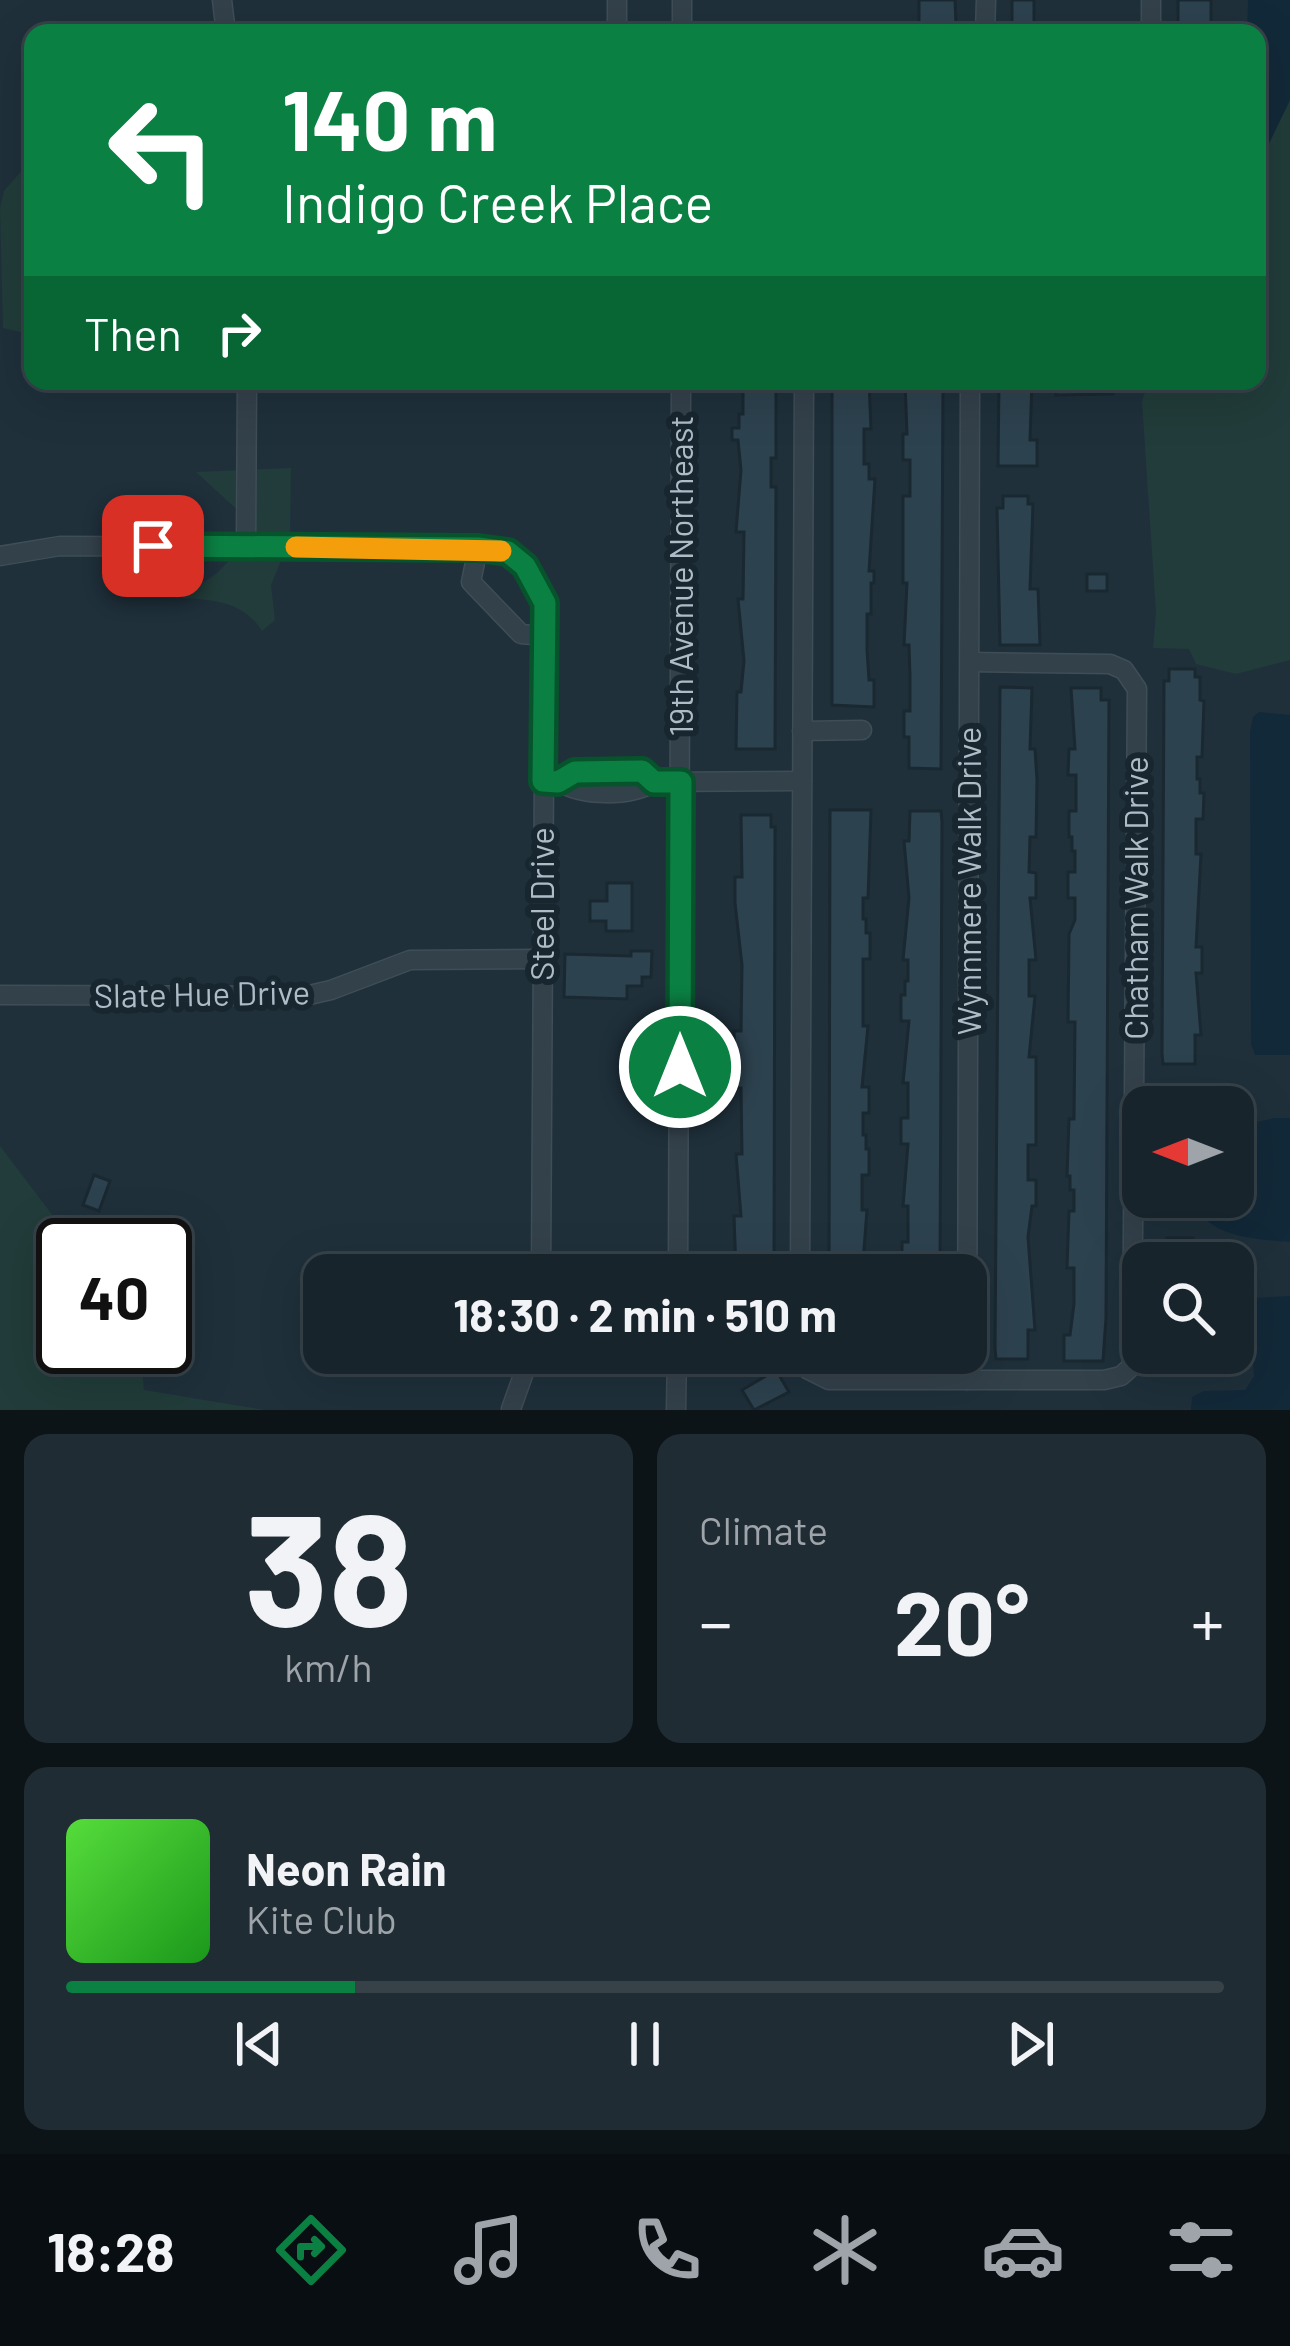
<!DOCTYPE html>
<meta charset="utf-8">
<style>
:root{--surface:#17242c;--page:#202c34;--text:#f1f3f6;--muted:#9ea4a9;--line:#364148;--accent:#0b8043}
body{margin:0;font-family:Barlow,sans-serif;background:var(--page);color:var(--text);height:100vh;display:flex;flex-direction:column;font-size:45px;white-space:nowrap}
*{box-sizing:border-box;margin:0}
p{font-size:39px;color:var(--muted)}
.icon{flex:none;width:66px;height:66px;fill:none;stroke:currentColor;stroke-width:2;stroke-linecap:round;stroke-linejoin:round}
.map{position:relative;height:1410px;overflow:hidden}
.sheet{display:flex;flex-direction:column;gap:24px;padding:24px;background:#0d1418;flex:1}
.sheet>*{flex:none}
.guide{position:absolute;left:24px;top:24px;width:1242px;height:366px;border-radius:24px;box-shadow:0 12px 48px #0002,0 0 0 3px var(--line);background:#0b8043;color:#fff;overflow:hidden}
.needle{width:78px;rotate:270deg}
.tools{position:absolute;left:1122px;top:1086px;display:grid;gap:24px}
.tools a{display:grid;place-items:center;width:132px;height:132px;border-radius:24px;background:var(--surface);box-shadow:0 12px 48px #0002,0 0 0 3px var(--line);font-size:60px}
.speed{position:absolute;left:36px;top:1218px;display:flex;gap:24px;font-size:60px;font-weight:700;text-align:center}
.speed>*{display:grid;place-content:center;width:156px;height:156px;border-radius:50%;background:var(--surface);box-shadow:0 12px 48px #0002,0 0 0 3px var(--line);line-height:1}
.speed .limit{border:6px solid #111;border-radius:18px;background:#fff;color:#111}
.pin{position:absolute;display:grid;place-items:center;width:102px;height:102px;color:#fff;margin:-51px;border-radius:24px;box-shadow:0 6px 18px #0006}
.me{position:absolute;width:132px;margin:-66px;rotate:0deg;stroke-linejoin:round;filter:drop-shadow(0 0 9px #0008)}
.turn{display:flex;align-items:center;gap:42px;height:252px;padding:0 60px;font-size:54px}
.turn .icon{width:156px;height:156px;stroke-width:2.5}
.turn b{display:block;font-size:84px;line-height:102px}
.then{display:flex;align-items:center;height:114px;padding:0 60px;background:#0003;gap:24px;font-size:45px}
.big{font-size:90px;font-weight:700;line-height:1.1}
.sheet .card{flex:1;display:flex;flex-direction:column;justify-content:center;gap:18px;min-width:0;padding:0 42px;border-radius:24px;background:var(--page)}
.sheet .dial{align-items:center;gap:0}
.dial b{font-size:156px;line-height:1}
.song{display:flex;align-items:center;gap:36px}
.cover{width:144px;height:144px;border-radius:18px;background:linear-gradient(135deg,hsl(110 70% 55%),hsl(120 70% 35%))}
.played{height:12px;border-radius:6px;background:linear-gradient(90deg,var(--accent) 25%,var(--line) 25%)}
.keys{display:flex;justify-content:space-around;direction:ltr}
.heat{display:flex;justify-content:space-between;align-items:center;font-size:66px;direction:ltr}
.sheet .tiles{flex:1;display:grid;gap:24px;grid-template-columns:1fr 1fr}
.card:last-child{grid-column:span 2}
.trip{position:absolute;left:303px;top:1254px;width:684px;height:120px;border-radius:24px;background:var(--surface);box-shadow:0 12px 48px #0002,0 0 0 3px var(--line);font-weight:700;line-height:120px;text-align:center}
.tabs{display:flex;height:192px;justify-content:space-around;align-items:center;background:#090e12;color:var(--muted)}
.tabs .icon{width:84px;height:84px}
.tabs .selected{color:var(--accent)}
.tabs b{font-size:54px;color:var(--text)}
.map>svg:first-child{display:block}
.green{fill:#213c3a}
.water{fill:#122939}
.building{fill:#2d424f;stroke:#1a2831;stroke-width:3}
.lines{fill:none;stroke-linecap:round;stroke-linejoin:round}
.minor-casing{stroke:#3f4d57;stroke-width:21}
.minor{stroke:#33414b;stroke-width:18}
.route-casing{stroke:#07532c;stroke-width:30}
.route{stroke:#0b8043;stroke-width:21}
.slow{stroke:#f59e0b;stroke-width:21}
.labels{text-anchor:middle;stroke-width:12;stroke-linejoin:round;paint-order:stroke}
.street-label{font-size:33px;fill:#adbcc7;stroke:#18262f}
</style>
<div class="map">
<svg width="1290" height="1410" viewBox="0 0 1290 1410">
<rect width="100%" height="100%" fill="#1f303b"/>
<g class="green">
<path d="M1290,100V660L1236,674L1196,664L1189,649L1153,648L1156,613L1142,402L1148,381H1257V168Z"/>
<path d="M33,158V335L3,328L0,208L4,191Z"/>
<path d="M291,468L290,539L271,585L275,620L262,631C243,601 214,600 181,598L217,573L244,546V516L196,472Z"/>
<path d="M0,1146L75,1245H63V1347H140L144,1390L265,1410H0Z"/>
</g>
<g class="water">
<path d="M1248,0H1290V100L1257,168V33H1247Z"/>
<path d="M1259,712L1290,715V1055H1255L1251,1044L1250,732L1253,717Z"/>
<path d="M1275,1118H1290V1242C1256,1239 1201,1238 1195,1197H1233V1127Z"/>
<path d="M1290,1296V1410H1191L1192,1397L1204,1391L1245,1390L1254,1376L1249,1307L1253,1298Z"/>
</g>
<g class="building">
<path d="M919,0H955L956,25H949V33H919Z"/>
<rect x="1012" y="0" width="22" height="33"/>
<rect x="1178" y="0" width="33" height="33"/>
<path d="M840,381H869L871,429H864V464H869V479H875L869,571H874V583H871V614H867V650L869,680H874V707L832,705V385H840Z"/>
<path d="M905,381H934V385H943L941,769L909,768V737H904V711H910V676L909,645H904L907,583H903V496H910V460H903V434H907Z"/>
<path d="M999,381H1032L1030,440H1037V466H998Z"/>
<path d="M1056,381H1113V394L1056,395Z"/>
<path d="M743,383H775L776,394V458H771V487H776L775,749H736L737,692H741L744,661L738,599H743L744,532H736L741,470L738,440H732V428H739V414H743Z"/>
<path d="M1003,496H1028V504H1033L1030,589H1038L1040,645H1000L997,508H1003Z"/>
<rect x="1087" y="574" width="20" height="17"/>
<path d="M1169,669H1195V677H1200V700L1204,701L1202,757H1197V779H1200V793H1204L1203,819H1196V854H1201L1196,947H1202V973H1196L1201,1035H1195V1064H1163L1162,1054L1164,681H1169Z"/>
<path d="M1000,687L1032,688L1030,749H1035L1037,780L1036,837H1030L1029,872L1036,873V898H1030L1036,960H1029V996H1035L1029,1057H1036V1145H1028V1180H1036V1206H1032L1028,1237L1035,1330H1028V1359H996L995,1349Z"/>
<path d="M1071,688H1101V700H1109L1106,1318L1103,1361H1064V1335H1070L1074,1304V1268H1067L1069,1211H1074V1190H1070V1176H1067L1069,1119H1074L1075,1022H1068L1069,934L1075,920V898H1068V872H1075V851H1072V837H1069V811H1076V775H1068L1069,749H1075Z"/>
<path d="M830,810H871L868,898H863V919H866V933H870V959H863V1026H868L862,1087H869V1113H863V1135H866V1149H869V1175H862V1210H867L862,1275H829Z"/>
<path d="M910,811H941L942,821L940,1275H902V1242H908V1206H903L908,1144H901V1118H908V1083H903L909,1021H901V995H905V981H908V960H903L909,898L904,841H909Z"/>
<path d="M741,815H771V827H775L774,1273H736L734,1216H741L736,1154H742L741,1088H736L734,1031H741L742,965L735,903V877H742Z"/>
<path d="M607,883H632V931H606V921H590V901H607Z"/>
<path d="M631,951H652L651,977H642V986H627V999L564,997L565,954L631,956Z"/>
<path d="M94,1175L110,1181L99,1211L83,1205Z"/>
<path d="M1167,1238H1193V1245H1197V1263H1162Z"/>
<rect x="736" y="1353" width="37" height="13"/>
<path d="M776,1370L789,1392L754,1410L742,1390Z"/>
</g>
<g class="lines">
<g class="minor-casing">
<g id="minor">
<path d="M222,0L226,33"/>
<path d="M617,0V33"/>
<path d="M1151,0V33"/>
<path d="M682,33V0"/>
<path d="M985,33L986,0"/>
<path d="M246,546L247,381"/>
<path d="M478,548L471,582L521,634L544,636"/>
<path d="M0,556L60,546L478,548C520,554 529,564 545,603L541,1275"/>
<path d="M802,731L862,730"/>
<path d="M654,782L642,771L575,772L558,781C582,797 630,797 654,782L802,781"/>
<path d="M0,995L305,996L331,990L410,960L542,959"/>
<path d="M678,1275L681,381"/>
<path d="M800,1275L804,381"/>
<path d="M800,1353L807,1369L829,1380H1104L1121,1376L1132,1366L1137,689L1124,670L1110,664L970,662"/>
<path d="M967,1380L970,381"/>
<path d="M511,1409L531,1353"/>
<path d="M676,1410L677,1353"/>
</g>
</g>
<use href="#minor" class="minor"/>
</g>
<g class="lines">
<g class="route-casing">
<path id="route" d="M153,546L478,548L508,552L525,566L545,603L543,781L558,782L575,772L642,771L654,782H681L680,1067"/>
</g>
<use href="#route" class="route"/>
<path class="slow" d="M296,547L501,551"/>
</g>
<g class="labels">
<g class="street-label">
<text transform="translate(681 576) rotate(-90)" y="12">19th Avenue Northeast</text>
<text transform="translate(969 881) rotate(-90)" y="12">Wynnmere Walk Drive</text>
<text transform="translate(1136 898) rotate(-90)" y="12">Chatham Walk Drive</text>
<text transform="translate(542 904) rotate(-90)" y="12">Steel Drive</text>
<text transform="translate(202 994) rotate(-1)" y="12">Slate Hue Drive</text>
</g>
</g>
</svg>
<div class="tools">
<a><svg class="needle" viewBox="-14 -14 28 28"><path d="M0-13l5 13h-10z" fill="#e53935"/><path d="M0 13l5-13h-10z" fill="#9ea4a9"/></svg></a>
<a><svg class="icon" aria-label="search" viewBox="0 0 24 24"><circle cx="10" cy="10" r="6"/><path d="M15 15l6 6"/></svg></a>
</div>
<div class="speed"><div class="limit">40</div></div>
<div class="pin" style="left:153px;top:546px;background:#d93025"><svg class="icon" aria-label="arrive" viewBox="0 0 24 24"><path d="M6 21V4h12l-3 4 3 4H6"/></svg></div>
<svg class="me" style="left:680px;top:1067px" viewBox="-20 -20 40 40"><circle r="17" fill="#0b8043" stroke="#fff" stroke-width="3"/><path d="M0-11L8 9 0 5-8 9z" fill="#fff"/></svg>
<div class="trip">18:30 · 2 min · 510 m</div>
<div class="guide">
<div class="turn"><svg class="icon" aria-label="left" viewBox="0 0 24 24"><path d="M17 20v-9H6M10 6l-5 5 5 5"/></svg><div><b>140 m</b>Indigo Creek Place</div></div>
<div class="then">Then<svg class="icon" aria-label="right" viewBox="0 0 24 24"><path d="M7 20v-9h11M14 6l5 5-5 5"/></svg></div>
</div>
</div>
<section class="sheet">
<div class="tiles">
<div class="card dial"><b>38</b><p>km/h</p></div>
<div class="card"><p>Climate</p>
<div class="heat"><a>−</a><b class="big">20°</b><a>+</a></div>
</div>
<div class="card">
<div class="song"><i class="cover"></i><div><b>Neon Rain</b><p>Kite Club</p></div></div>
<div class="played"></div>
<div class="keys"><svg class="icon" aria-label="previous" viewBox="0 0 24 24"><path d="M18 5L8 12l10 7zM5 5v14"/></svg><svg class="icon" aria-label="pause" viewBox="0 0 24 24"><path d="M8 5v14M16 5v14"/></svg><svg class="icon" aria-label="next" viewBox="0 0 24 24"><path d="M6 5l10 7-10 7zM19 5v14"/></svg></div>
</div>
</div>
</section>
<nav class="tabs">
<b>18:28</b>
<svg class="icon selected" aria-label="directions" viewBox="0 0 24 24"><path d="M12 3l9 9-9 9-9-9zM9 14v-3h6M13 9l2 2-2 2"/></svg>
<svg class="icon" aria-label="music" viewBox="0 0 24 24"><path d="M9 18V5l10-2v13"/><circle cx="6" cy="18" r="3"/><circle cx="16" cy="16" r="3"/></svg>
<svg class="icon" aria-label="phone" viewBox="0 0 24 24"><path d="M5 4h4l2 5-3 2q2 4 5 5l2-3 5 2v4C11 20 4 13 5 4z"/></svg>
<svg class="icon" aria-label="climate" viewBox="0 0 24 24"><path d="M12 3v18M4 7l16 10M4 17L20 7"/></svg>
<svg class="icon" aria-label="car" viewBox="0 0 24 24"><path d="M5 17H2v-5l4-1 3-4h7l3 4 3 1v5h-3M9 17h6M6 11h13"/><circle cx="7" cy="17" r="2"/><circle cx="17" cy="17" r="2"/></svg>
<svg class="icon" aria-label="filters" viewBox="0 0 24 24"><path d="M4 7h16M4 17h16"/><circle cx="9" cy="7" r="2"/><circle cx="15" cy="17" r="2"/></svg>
</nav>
